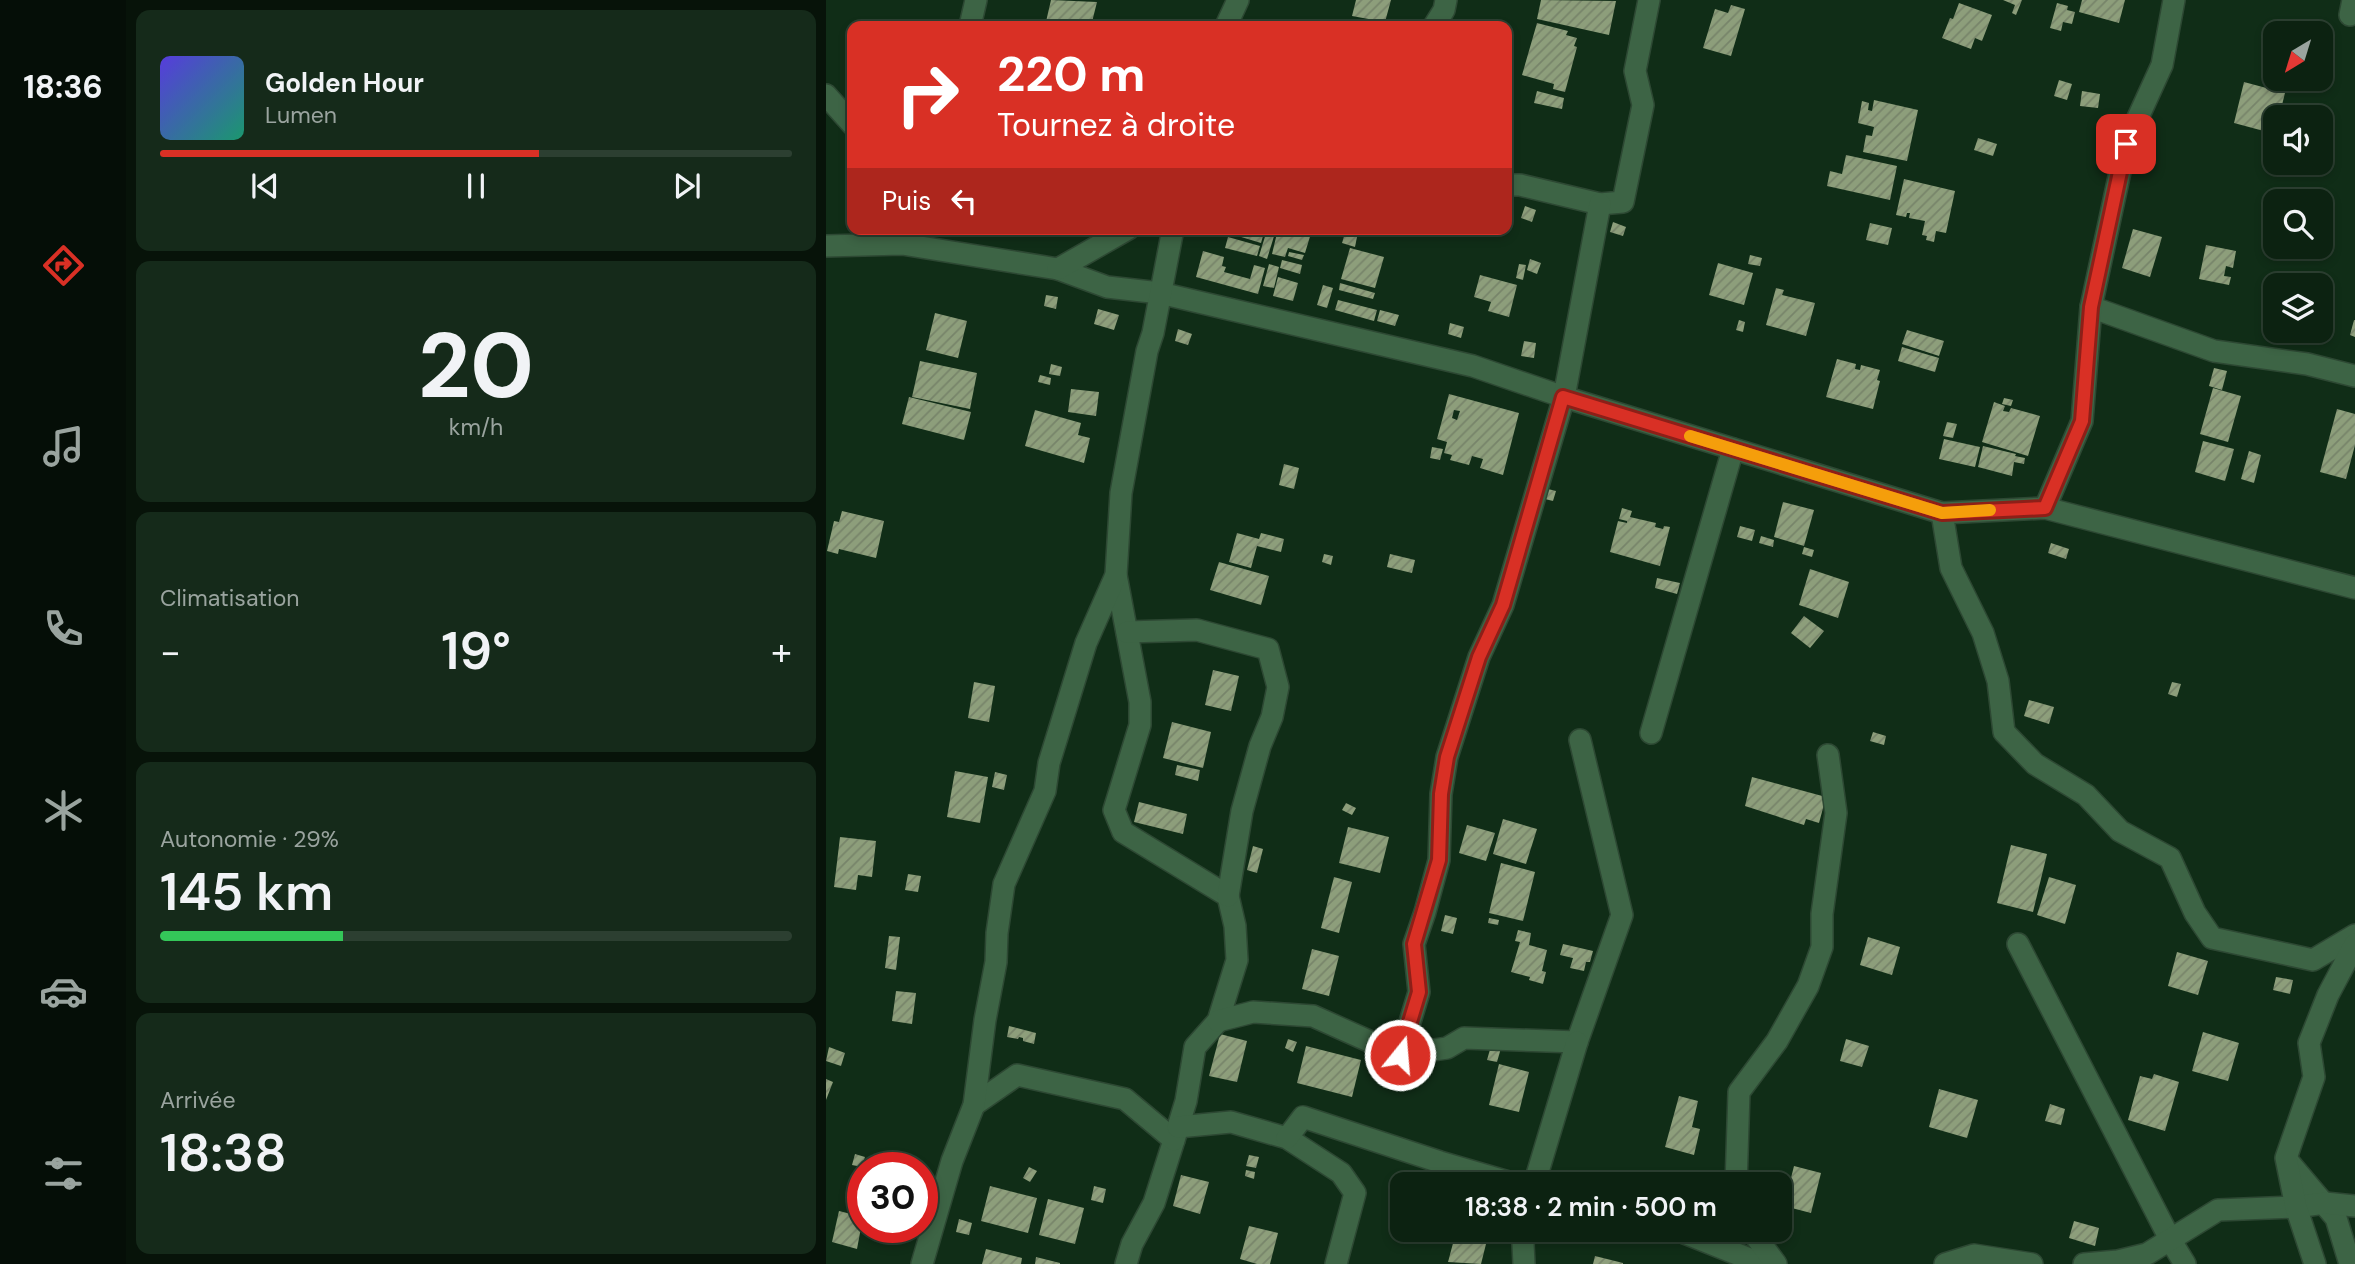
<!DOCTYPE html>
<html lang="fr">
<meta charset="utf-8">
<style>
:root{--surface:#0c2211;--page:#152a1a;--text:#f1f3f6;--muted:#9aa49f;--line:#2c3f31;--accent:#d93025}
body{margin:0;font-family:"DM Sans",sans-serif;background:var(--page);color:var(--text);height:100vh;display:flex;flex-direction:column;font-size:26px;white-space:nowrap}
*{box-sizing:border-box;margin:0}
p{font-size:23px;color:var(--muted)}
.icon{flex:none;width:38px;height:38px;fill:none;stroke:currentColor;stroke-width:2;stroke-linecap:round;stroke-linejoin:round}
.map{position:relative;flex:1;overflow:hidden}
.sheet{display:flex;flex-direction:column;gap:10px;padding:10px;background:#071309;width:700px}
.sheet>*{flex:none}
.guide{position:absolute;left:21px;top:21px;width:665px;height:214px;border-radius:14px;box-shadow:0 4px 10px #0003,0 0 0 2px var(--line);background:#d93025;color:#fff;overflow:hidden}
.needle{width:46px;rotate:218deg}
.fabs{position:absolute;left:1437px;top:21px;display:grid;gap:14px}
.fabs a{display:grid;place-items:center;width:70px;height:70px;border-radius:14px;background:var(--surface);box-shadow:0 4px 10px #0003,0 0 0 2px var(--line);font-size:35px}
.speed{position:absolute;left:21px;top:1152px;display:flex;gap:14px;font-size:35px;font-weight:700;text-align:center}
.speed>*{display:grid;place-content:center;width:91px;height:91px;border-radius:50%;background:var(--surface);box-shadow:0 4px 10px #0003,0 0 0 2px var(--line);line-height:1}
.speed .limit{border:10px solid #d22;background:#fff;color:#111}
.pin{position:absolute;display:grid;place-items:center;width:60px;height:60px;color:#fff;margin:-30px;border-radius:14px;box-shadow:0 4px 10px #0006}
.me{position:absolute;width:77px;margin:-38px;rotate:17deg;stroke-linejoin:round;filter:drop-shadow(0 0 5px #0008)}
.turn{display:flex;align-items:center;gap:24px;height:147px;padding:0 35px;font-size:32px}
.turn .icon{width:91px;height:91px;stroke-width:2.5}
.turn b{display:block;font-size:49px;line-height:60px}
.then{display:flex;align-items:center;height:66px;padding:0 35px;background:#0003;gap:14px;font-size:26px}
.big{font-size:52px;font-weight:600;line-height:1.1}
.sheet .card{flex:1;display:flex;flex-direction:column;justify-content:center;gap:10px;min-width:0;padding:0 24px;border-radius:14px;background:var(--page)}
.sheet .dial{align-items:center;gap:0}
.dial b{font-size:91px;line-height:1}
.song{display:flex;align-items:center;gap:21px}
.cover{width:84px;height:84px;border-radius:10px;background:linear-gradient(135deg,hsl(250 70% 55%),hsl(160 70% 35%))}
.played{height:7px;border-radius:4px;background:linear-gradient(90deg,var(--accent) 60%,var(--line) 60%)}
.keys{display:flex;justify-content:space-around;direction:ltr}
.heat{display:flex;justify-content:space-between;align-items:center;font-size:38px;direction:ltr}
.charge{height:10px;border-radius:5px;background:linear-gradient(90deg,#34c759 29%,var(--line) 0)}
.trip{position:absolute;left:564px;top:1172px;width:402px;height:70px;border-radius:14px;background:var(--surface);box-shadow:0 4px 10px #0003,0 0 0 2px var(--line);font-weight:600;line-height:70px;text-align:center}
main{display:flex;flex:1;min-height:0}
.tabs{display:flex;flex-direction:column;width:126px;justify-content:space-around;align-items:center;background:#050e07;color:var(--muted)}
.tabs .icon{width:49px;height:49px}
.tabs .on{color:var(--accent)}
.tabs b{font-size:32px;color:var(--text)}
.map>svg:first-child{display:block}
.building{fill:url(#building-hatch);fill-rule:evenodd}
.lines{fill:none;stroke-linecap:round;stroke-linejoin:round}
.minor-casing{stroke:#2d4833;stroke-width:24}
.minor{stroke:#3d6445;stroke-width:21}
.route-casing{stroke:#8d1f18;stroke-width:18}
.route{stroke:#d93025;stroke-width:12}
.slow{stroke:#f59e0b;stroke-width:12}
</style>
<main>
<nav class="tabs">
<b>18:36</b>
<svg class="icon on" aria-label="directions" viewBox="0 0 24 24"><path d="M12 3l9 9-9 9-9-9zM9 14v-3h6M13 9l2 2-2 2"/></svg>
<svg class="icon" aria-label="music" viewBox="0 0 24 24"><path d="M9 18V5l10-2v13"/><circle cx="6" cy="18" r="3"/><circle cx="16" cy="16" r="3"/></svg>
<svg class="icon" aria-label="phone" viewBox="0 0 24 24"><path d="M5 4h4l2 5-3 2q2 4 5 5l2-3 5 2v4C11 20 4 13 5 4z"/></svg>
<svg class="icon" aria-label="climate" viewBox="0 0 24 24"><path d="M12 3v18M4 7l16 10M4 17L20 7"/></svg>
<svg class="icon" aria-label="car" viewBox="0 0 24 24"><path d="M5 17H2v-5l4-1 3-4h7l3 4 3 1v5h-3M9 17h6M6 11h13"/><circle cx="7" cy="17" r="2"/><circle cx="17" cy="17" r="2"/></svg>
<svg class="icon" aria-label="filters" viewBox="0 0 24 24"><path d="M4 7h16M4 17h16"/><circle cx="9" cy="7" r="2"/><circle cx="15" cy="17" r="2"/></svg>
</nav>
<section class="sheet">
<div class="card">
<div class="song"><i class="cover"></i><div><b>Golden Hour</b><p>Lumen</p></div></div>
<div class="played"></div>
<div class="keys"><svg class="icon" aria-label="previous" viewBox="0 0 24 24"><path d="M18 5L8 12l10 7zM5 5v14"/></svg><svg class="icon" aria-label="pause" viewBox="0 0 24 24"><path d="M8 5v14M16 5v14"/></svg><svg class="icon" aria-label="next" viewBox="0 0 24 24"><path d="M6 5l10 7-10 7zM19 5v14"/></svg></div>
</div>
<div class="card dial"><b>20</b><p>km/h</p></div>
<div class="card"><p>Climatisation</p>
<div class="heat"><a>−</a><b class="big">19°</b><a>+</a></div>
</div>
<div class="card"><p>Autonomie · 29%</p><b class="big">145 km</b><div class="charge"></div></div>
<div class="card"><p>Arrivée</p><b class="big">18:38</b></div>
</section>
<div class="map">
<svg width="1529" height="1264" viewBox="0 0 1529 1264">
<defs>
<pattern id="building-hatch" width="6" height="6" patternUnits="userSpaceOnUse" patternTransform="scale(1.75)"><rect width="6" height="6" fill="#8d9e7b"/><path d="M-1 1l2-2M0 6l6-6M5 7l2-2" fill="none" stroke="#77846a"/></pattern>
</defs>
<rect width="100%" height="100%" fill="#102d17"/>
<g class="building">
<path d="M225,0L271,2L265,26H219Z"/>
<path d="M530,0H565L559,22L526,16Z"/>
<path d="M715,0L790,1L783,35L711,19Z"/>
<path d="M1177,0H1196L1190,15L1186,13L1189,5Z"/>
<path d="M1256,0H1299L1293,23L1253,12Z"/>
<path d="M1133,3L1166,15L1156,41L1149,38L1145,49L1116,38L1124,18L1127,19Z"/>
<path d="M1231,3L1242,6L1241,10L1249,12L1246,24L1237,22L1235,31L1224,28Z"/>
<path d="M905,5L919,9L905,56L877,48L889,9L902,13Z"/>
<path d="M711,23L742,31L740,35L751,38L748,46L751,47L739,92L727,89L728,84L696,75Z"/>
<path d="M1233,80L1246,84L1241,100L1228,96Z"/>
<path d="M1418,82L1459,93L1453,117H1449V134L1408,123Z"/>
<path d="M711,91L738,98L736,109L708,103Z"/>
<path d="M1256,91L1274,94L1272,108L1254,106Z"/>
<path d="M1048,100L1092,110L1081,161L1037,152L1040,135L1046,136L1048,127L1032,123L1036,101L1043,103L1042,110L1046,111Z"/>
<path d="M1152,138L1171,144L1167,156L1148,150Z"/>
<path d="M1020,155L1071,166L1064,200L1001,186L1004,171L1016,174Z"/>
<path d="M1078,179L1129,191L1120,233L1110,231L1108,242L1100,240L1101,236L1096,235L1099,221L1083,218L1084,213H1081L1080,217L1070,215Z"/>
<path d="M699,206L710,210L706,222L695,218Z"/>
<path d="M787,222L800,227L797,236L784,232Z"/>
<path d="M1044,223L1066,228L1062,245L1040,240Z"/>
<path d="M403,229H439L435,243L402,233Z"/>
<path d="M452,229L486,230L479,253L462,248L459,257L446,254Z"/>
<path d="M1307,229L1336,237L1324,277L1296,268Z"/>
<path d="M441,230L449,233L441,259L433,256Z"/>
<path d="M519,233L531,237L529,247L516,243Z"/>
<path d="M402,237L434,246L431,256L399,248Z"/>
<path d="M1380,245L1410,251L1407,268L1400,266L1398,276L1405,277L1403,285L1373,279Z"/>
<path d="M1473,247H1488L1485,256L1472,252Z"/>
<path d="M524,248L558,257L549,288L515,279Z"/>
<path d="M377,251L398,257L396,266L400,267L398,272L424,279L428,265L439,268L432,294L370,277Z"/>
<path d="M463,252L478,255L476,260L462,256Z"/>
<path d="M924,255L936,258L934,266L922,264Z"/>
<path d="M704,259L715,263L711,274L701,270Z"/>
<path d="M456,260L476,265L474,274L454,268Z"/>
<path d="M892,263L927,273L918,305L883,295Z"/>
<path d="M443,264L453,267L448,288L437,286Z"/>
<path d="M693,264L700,265L697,280L690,278Z"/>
<path d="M654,275L691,285L683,317L662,311L665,302L648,297Z"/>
<path d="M452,277L472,283L467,301L447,296Z"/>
<path d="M514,283L549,293L547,299L513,290Z"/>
<path d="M497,285L507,288L501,308L491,305Z"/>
<path d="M950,288L958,290L956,295L989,303L980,336L940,325Z"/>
<path d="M220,295L232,297L230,309L218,306Z"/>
<path d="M512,300L551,310L548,321L509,310Z"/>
<path d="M272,309L293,315L288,330L268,324Z"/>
<path d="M554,310L573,315L569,326L551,321Z"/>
<path d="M109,313L141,321L132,358L100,350Z"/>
<path d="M913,320L919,322L917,332L910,330Z"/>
<path d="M1528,320H1529V337L1524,335Z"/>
<path d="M624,323L638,327L635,338L622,334Z"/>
<path d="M352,329L366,334L362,345L349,341Z"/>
<path d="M1081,330L1118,341L1113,356L1076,344Z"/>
<path d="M698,341L710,343L708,358L695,356Z"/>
<path d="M1076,347L1113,358L1109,372L1072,361Z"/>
<path d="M1011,359L1030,364L1029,369L1034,370L1035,365L1054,370L1051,380L1054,381L1047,409L1000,397Z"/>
<path d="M94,361L151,373L144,409L86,397Z"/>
<path d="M225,364L236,367L234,376L223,374Z"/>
<path d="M1388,368L1401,371L1396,390L1383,386Z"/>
<path d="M214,375L225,378L224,385L212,382Z"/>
<path d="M1387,388L1415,396L1402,442L1374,434Z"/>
<path d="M245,389L273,392L270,416L242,412Z"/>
<path d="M623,394L693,413L677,475L654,468L657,459L646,456L643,465L624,460L626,455L618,453L621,442L611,439ZM628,410L634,411L631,420L626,418Z"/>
<path d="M83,397L145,412L138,440L76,424Z"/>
<path d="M1178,398L1187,400L1185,406L1176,404Z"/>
<path d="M1168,402L1179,406L1177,411L1183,412L1185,408L1214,416L1202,456L1156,442Z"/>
<path d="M1511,409L1529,414V445L1520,479L1494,472Z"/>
<path d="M209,410L255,423L252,435L264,438L258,463L199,446Z"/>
<path d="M1121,422L1131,424L1127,438L1117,436Z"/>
<path d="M1118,439L1154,447L1149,467L1113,459Z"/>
<path d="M1377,441L1408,449L1399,481L1369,472Z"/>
<path d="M1157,446L1190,454L1189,456L1199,458L1198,464L1188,462L1186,476L1152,467Z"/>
<path d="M606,447L617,449L614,460L604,458Z"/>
<path d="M1423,451L1435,455L1428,483L1415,479Z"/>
<path d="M458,464L473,468L468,489L453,485Z"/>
<path d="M722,489L730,491L727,501L719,499Z"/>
<path d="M957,502L988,510L978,546L948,537Z"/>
<path d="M796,508L806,511L804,517L830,523L829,527L837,529L838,526L844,527L834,566L784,552L792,521L801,523V521L793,519Z"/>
<path d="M16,511L58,521L50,558L13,549L12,554L1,551L8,521L13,522Z"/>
<path d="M914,526L929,530L926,541L911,537Z"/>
<path d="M411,533L433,539L435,533L458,539L455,552L431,546L425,568L403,562Z"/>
<path d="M935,536L948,540L947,547L933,543Z"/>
<path d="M1225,543L1243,549L1240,559L1222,553Z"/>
<path d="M978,547L988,550L986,557L976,554Z"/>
<path d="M498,554L507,556L505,565L496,562Z"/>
<path d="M564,554L589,560L586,573L561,567Z"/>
<path d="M393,562L443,576L435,605L384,590Z"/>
<path d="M984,569L1023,582L1012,618L973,605Z"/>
<path d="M831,578L854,583L851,594L829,588Z"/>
<path d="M978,616L998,631L984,648L965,633Z"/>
<path d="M387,670L413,676L405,711L379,705Z"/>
<path d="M148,682L169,686L163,722L142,718Z"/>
<path d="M1346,682L1355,684L1351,697L1342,694Z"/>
<path d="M1203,700L1228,707L1223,724L1198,716Z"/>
<path d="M346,722L385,732L377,768L337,758Z"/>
<path d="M1047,732L1060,736L1058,745L1044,741Z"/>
<path d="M351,765L374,770L372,781L349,775Z"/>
<path d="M129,771L162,777L154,823L121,817Z"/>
<path d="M169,772L181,775L178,790L166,787Z"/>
<path d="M926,777L1000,797L993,823L980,819L978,825L919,806Z"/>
<path d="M313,802L361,814L357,834L308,822Z"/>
<path d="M520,803L530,808L526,815L516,810Z"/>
<path d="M677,819L711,829L700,864L667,854Z"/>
<path d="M641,825L669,833L660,861L633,853Z"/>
<path d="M522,827L563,837L554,873L513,863Z"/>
<path d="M14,837L50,841L46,877L32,875L30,890L8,887Z"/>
<path d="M1185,845L1221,854L1207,912L1171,903Z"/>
<path d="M427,846L437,849L431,873L421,870Z"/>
<path d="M675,863L709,872L697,921L663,913Z"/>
<path d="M82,874L95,876L92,892L79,890Z"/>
<path d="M508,877L526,882L513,933L495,928Z"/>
<path d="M1223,877L1250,885L1239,924L1211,915Z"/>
<path d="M619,915L631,918L627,934L615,931Z"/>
<path d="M663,918L673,920L672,925L662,923Z"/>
<path d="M692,930L705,933L703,945L721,950L716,971L720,972L717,984L703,980L704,977L685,972L694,942L689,941Z"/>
<path d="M63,936L74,937L70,970L59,968Z"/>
<path d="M1042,937L1074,947L1066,975L1034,965Z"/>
<path d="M737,944L767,951L764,962H760L758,971L744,968L747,958L734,955Z"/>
<path d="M486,949L513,956L503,996L476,989Z"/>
<path d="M1351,952L1382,961L1372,995L1342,986Z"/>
<path d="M1450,977L1467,980L1464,994L1447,990Z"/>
<path d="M70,991L90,993L86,1024L66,1021Z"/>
<path d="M183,1026L210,1033L208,1044L197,1041V1038L193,1037L192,1039L181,1037Z"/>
<path d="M1377,1032L1413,1043L1402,1081L1366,1071Z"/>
<path d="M394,1034L421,1041L411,1082L383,1076Z"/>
<path d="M462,1039L471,1042L467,1052L459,1048Z"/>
<path d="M1020,1039L1043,1046L1036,1067L1014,1061Z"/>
<path d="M480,1046L535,1060L526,1097L471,1083Z"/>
<path d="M665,1046L675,1048L671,1062L661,1060Z"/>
<path d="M3,1047L19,1053L15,1066L0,1061Z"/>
<path d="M673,1064L703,1072L693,1112L663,1105Z"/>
<path d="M1328,1074L1353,1082L1339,1131L1302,1120L1314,1076L1326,1079Z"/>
<path d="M0,1079L7,1082L0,1100Z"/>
<path d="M1113,1089L1152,1100L1141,1138L1103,1127Z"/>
<path d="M853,1096L872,1101L866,1127L874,1129L868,1155L839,1147Z"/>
<path d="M1224,1104L1239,1109L1235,1125L1219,1121Z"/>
<path d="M29,1154L39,1157L36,1167L26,1165Z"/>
<path d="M423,1155L433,1157L430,1168L420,1166Z"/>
<path d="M968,1166L995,1173L985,1213L958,1206Z"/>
<path d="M203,1167L211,1171L204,1182L197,1178Z"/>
<path d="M420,1170L429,1172L428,1179L419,1176Z"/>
<path d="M355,1175L383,1182L374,1214L347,1206Z"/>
<path d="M164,1186L211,1198L202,1233L155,1221Z"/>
<path d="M268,1186L280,1189L277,1203L265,1200Z"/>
<path d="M222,1199L258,1208L249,1244L213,1235Z"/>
<path d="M13,1211L37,1217L31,1249L6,1242Z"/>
<path d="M133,1219L146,1223L143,1235L130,1232Z"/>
<path d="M1248,1221L1273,1228L1269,1246L1243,1238Z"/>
<path d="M423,1226L452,1233L444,1264H431L414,1259Z"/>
<path d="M671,1230H688L684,1236L679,1237L674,1236Z"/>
<path d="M630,1232L661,1240L655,1264L622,1262Z"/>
<path d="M160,1249L196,1258L195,1264H156Z"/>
<path d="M769,1256L797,1263V1264H767Z"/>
<path d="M210,1257L234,1263V1264H209Z"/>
</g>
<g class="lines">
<g class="minor-casing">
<g id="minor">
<path d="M1524,15L1527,0"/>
<path d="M144,26L150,0"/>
<path d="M400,26L412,0"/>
<path d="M608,26L618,10L620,0"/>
<path d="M0,95L26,124"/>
<path d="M681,185H694L774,204L797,202L817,105L809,71L823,0"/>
<path d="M0,246L76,244L232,269L281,287L334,293L647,366L738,397L1116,513L1219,508L1529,588"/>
<path d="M232,269L302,229"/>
<path d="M1265,307L1388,351L1481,364L1529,376"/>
<path d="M1219,508L1256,421L1265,307L1300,144L1336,65L1348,0"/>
<path d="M1116,513L1125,568L1157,633L1172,681L1178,732L1209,764L1260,795L1294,831L1344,858L1369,913L1386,938L1487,960L1529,935"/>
<path d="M290,575L314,702V725L288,810L297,832L402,896L409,926L411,960L392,1021L369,1047L360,1101L348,1140L328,1203L306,1244L300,1264"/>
<path d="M301,632L371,630L442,649L452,687L446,717L434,746L416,811L402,896"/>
<path d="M825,733L907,449"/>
<path d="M1192,944L1345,1241L1359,1264"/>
<path d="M392,1021L427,1012L487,1016L574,1055L621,1048L638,1038L751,1042L796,915L754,740"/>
<path d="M574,1055L593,992L588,944L599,912L613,860L615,794L621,757L653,657L677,605L738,397L774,204"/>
<path d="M148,1105L191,1075L299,1099L348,1140"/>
<path d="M352,1127L405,1122L461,1138L515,1173L529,1193L510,1264"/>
<path d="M461,1138L477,1117L614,1162L693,1185"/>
<path d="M1461,1160L1510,1218L1524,1264"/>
<path d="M708,1185L751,1042"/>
<path d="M910,1185L913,1092L951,1041L982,986L996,947V914L1010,813L1002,755"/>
<path d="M851,1230L936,1264"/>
<path d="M925,1230L950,1264"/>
<path d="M96,1264L126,1161L148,1105L159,1020L170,962L171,933L178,884L219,791L223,763L260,643L290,575L295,493L321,351L327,333L347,229"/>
<path d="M698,1264L697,1244L700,1230"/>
<path d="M1119,1264L1148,1255L1206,1264"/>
<path d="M1258,1264L1292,1261L1321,1254L1392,1210L1470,1207L1499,1203L1529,1206"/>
<path d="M1489,1264L1470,1207L1460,1158L1488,1077L1483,1043L1502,995L1529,944"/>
</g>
</g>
<use href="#minor" class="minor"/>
</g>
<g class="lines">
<g class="route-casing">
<path id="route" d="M574,1055L593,992L588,944L613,860L615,794L621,757L653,657L677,605L737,397L1116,513L1219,508L1256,421L1265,307L1300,144"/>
</g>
<use href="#route" class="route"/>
<path class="slow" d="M864,436L1116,513L1164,510"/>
</g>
</svg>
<div class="fabs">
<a><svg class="needle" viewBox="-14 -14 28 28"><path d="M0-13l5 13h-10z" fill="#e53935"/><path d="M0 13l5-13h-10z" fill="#9aa49f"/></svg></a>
<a><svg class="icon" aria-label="sound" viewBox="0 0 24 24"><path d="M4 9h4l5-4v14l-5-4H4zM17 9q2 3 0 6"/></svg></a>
<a><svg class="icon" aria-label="search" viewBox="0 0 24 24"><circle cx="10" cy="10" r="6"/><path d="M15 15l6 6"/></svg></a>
<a><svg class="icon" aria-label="layers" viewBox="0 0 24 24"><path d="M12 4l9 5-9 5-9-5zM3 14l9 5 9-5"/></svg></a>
</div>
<div class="speed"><div class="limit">30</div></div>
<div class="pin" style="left:1300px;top:144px;background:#d93025"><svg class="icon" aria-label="arrive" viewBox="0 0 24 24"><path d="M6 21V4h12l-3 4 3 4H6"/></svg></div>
<svg class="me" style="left:574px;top:1055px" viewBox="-20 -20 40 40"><circle r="17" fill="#d93025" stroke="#fff" stroke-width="3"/><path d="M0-11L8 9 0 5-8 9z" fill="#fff"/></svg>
<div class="trip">18:38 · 2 min · 500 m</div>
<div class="guide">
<div class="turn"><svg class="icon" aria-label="right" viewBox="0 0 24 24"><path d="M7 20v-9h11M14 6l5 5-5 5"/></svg><div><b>220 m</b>Tournez à droite</div></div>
<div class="then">Puis<svg class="icon" aria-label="left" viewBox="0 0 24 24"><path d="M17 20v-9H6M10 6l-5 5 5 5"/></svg></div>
</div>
</div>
</main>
